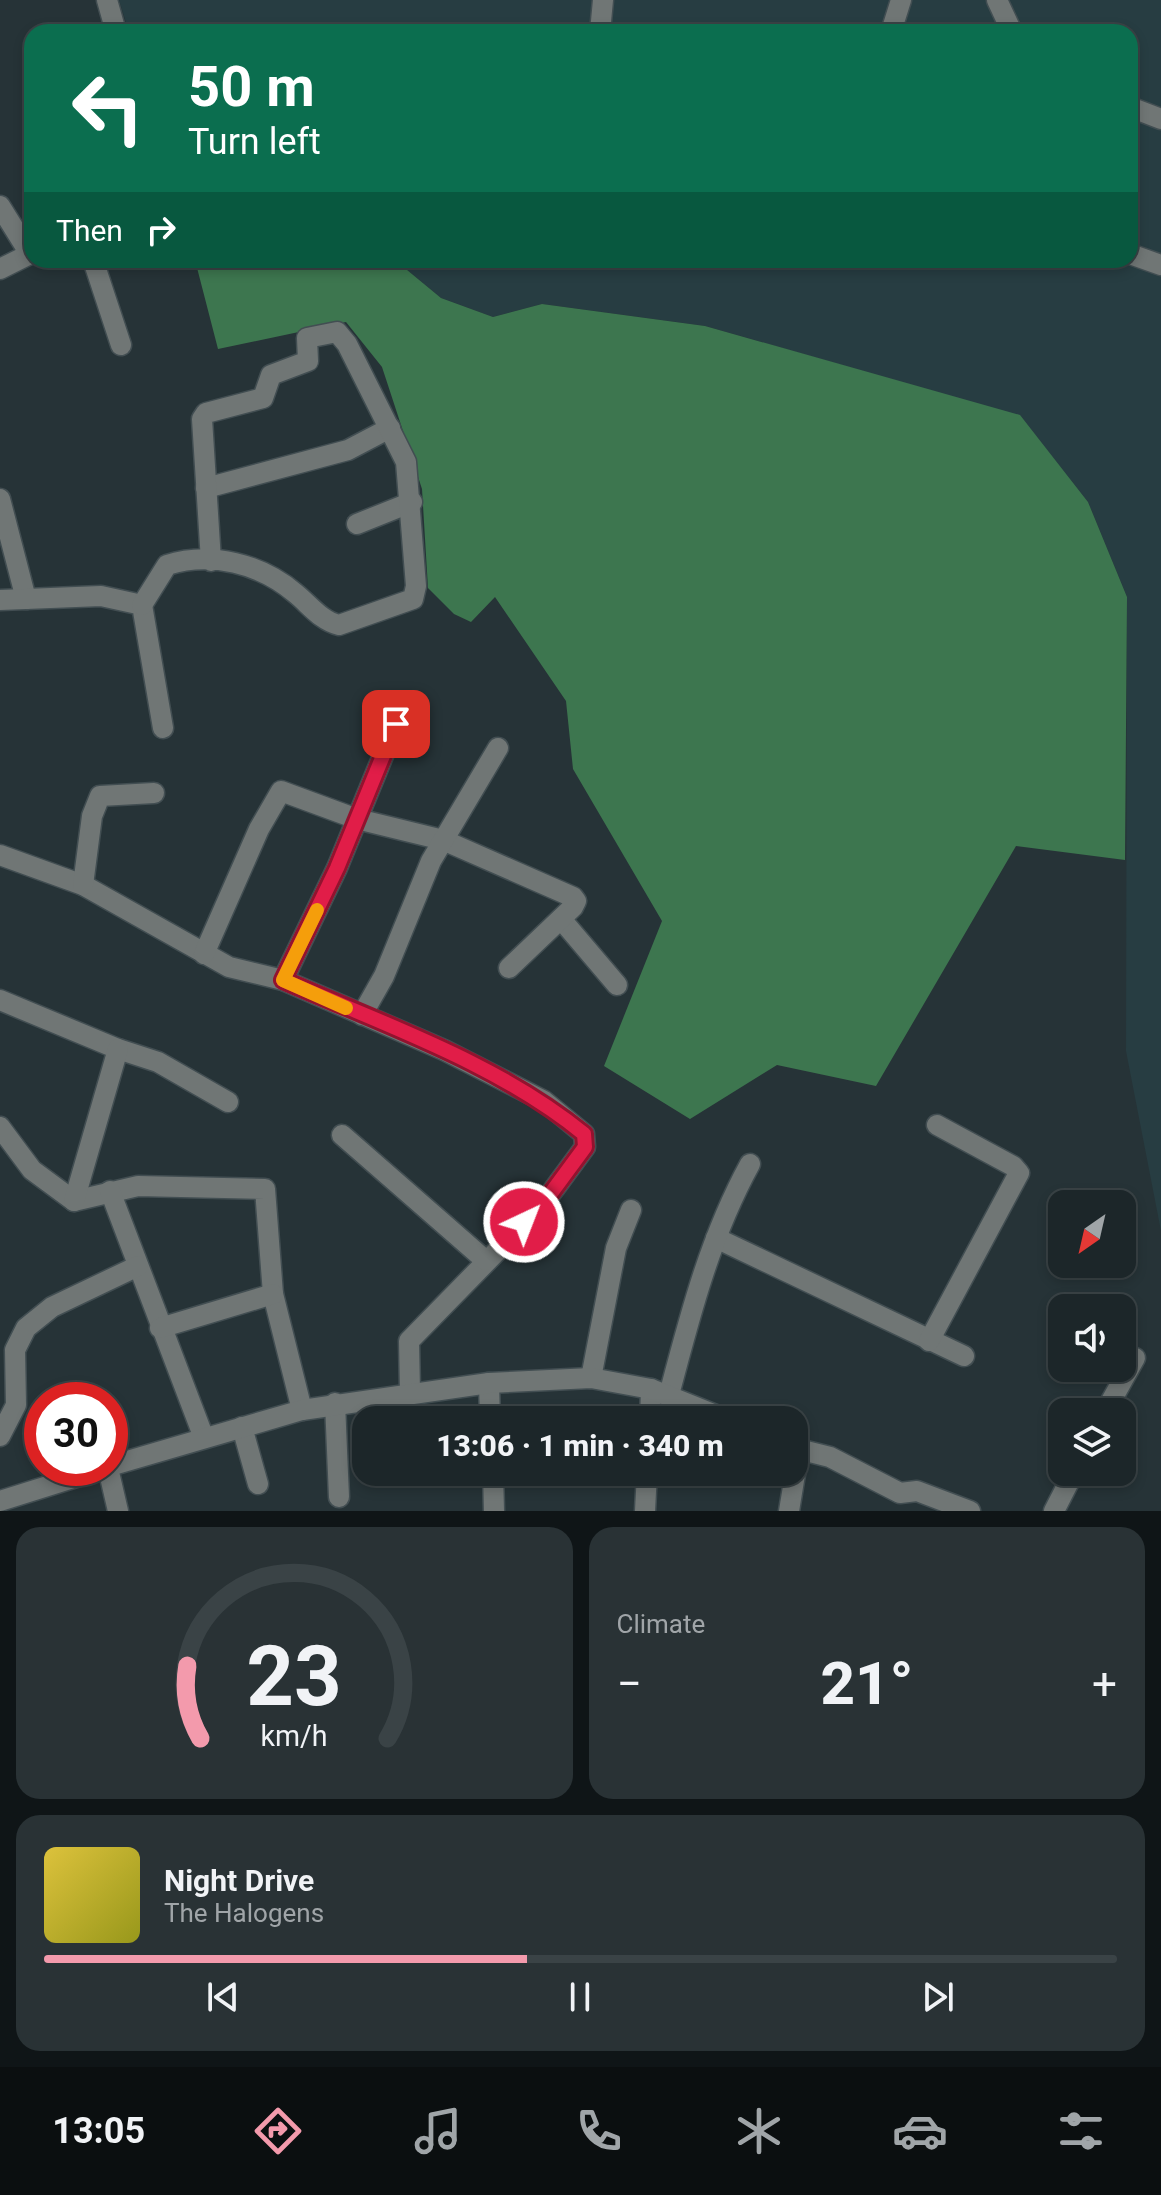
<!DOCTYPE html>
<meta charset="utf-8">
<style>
:root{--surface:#1c2629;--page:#293235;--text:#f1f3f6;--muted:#a0a5a8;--line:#3a4346;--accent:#f39aac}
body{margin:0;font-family:Roboto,sans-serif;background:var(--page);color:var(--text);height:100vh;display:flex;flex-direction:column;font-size:30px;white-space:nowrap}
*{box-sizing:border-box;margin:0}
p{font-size:26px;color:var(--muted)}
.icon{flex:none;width:44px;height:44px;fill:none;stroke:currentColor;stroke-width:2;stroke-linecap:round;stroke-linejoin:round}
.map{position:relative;height:1511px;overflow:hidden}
.details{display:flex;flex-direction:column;gap:16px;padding:16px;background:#0f1517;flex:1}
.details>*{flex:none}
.banner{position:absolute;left:24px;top:24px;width:1114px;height:244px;border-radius:24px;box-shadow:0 4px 12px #0003,0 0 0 2px var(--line);background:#0b6e4f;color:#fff;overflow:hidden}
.needle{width:52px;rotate:214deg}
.fabs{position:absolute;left:1048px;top:1190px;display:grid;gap:16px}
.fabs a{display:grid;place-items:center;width:88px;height:88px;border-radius:16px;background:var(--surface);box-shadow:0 4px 12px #0003,0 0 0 2px var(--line);font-size:40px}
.speed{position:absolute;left:24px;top:1382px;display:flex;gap:16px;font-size:40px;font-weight:700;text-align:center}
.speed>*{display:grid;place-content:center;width:104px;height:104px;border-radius:50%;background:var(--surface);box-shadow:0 4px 12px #0003,0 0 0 2px var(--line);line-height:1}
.speed .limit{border:12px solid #d22;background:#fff;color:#111}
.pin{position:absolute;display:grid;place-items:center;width:68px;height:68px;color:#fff;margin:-34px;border-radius:16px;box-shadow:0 4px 12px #0006}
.me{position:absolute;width:88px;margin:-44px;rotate:43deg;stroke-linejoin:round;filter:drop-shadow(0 0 6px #0008)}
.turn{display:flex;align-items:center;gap:28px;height:168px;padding:0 32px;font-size:36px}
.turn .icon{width:104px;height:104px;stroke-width:2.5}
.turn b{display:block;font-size:56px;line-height:68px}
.then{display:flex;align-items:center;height:76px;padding:0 32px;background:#0003;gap:16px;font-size:30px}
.big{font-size:60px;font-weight:800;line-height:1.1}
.details .widget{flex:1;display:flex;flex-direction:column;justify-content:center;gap:12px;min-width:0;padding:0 28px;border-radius:24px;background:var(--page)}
.details .dial{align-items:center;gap:0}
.dial svg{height:208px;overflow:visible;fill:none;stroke:var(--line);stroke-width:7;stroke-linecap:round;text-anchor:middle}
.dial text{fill:var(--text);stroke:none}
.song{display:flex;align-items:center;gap:24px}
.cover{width:96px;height:96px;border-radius:12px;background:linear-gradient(135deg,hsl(50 70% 55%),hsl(60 70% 35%))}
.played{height:8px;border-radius:4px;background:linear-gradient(90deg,var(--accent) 45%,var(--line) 45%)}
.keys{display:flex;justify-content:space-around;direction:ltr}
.heat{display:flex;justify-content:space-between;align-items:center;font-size:44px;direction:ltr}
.details .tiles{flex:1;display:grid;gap:16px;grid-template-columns:1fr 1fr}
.widget:last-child{grid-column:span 2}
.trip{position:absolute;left:352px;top:1406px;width:456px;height:80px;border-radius:24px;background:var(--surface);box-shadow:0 4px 12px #0003,0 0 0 2px var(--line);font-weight:800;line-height:80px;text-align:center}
.tab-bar{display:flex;height:128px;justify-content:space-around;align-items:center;background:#0b0f10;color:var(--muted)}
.tab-bar .icon{width:56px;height:56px}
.tab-bar .active{color:var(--accent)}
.tab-bar b{font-size:36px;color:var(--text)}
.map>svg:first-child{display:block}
.built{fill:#273d42}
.forest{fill:#3d764f}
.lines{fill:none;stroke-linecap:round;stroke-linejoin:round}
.minor-casing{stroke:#424e52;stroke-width:23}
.minor{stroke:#707675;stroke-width:20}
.route-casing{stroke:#92132f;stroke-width:20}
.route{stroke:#e11d48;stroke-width:14}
.slow{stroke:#f59e0b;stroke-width:14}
</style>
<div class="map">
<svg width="1161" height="1511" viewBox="0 0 1161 1511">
<rect width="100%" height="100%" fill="#263337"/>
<path class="built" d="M119,0H1161V1231L1126,1051L1127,597L1088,502L1020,416L705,326L542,304L493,317L441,298L395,260H1130V32H129Z"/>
<path class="forest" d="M195,260H395L441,298L493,317L542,304L705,326L1020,415L1088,502L1127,597L1125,860L1016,846L876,1086L777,1065L690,1119L604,1066L662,921L573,769L566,701L495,597L471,622L454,614L428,588L422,489L382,367L346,322L218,349Z"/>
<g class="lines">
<g class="minor-casing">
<g id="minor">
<path d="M107,0L116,32"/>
<path d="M997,0L1012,32"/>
<path d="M600,32L603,0"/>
<path d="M891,32L901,0"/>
<path d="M1130,107L1161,119"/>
<path d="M0,206L30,254"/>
<path d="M1130,254L1161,265"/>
<path d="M93,260L121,345"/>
<path d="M0,269L32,253"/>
<path d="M206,488L348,450L390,428"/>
<path d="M0,499L26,599"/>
<path d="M357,524L412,502"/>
<path d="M0,600L101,596L142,605L163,728"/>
<path d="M142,605L167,565C211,551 261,564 295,593C309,604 321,621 339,625L413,599L416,586L406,462L347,344L337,332L307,338L308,361L271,375L263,398L206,413L202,419L211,561"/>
<path d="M0,855L83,885L229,967L283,980L444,1050L544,1101L584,1134L585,1147L543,1204L409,1341L410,1392"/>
<path d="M83,885L92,816L100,796L154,793"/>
<path d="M561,919L617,985"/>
<path d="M204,954L259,829L281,791L357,819L443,840L573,897L576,901L573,907L509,968"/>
<path d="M283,980L337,868L396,724"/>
<path d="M0,1000L118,1049L158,1062L228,1102"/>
<path d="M362,1015L384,976L431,861L498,748"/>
<path d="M0,1127L32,1170L74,1201L138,1186L265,1189L273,1294L302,1410"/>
<path d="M342,1135L485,1260"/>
<path d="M110,1191L204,1438"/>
<path d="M74,1201L118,1049"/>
<path d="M716,1238L964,1356"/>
<path d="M160,1328L273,1294"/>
<path d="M929,1341L1019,1173L1013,1166L937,1125"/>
<path d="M591,1378L616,1248L631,1210"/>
<path d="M489,1383L490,1420"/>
<path d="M669,1395C690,1315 710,1237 750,1164"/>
<path d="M335,1403L339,1497"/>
<path d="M1105,1412L1135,1358"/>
<path d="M650,1420L651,1389"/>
<path d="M242,1427L258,1484"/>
<path d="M0,1436L16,1405L15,1350L26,1328L52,1307L138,1266"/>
<path d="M794,1448L830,1457L900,1493L917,1491L970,1511"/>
<path d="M110,1466L302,1410L489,1383L591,1378L651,1389L728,1420"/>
<path d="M108,1468L118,1511"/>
<path d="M493,1472L494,1511"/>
<path d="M0,1501L105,1468"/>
<path d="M645,1511L647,1472"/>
<path d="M789,1511L799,1450"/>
<path d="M1054,1511L1074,1472"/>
</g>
</g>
<use href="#minor" class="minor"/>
</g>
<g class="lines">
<g class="route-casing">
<path id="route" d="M396,724L337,868L283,980C385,1025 497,1063 584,1134L585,1147L543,1204L524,1222"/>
</g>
<use href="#route" class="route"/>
<path class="slow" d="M317,910L283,980L346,1008"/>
</g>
</svg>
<div class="fabs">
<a><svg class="needle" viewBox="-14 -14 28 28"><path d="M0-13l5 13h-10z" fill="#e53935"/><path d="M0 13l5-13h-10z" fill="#a0a5a8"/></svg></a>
<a><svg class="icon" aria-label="sound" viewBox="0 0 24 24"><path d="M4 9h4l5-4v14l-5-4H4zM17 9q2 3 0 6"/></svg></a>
<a><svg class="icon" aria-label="layers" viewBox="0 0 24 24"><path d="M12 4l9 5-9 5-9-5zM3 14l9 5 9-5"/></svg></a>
</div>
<div class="speed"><div class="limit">30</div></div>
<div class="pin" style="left:396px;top:724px;background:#d93025"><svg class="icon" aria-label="arrive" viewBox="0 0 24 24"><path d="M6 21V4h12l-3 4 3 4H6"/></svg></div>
<svg class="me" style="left:524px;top:1222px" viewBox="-20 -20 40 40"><circle r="17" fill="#e11d48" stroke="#fff" stroke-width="3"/><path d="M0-11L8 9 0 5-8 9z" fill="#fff"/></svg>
<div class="trip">13:06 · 1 min · 340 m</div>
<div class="banner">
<div class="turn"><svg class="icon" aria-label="left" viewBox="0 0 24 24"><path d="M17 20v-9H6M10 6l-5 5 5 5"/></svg><div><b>50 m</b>Turn left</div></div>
<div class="then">Then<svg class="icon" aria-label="right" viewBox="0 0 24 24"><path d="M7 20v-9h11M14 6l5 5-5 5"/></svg></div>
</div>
</div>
<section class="details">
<div class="tiles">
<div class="widget dial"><svg viewBox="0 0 100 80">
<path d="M14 69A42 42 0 1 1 86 69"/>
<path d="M14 69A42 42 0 0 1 9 41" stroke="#f39aac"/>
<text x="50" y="56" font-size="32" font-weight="700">23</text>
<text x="50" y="72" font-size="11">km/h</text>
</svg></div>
<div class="widget"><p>Climate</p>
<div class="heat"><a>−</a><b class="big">21°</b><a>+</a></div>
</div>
<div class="widget">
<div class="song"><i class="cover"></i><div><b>Night Drive</b><p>The Halogens</p></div></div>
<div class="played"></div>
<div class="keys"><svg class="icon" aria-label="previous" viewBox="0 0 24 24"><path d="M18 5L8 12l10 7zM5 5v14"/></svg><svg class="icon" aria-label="pause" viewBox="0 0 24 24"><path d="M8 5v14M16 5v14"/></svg><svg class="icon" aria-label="next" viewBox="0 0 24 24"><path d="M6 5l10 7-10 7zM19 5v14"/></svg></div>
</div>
</div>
</section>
<nav class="tab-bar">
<b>13:05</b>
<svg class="icon active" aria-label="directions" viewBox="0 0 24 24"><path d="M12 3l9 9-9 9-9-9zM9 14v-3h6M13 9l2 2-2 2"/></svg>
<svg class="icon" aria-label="music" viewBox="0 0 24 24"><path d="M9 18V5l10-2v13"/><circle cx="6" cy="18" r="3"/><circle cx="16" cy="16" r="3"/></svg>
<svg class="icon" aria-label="phone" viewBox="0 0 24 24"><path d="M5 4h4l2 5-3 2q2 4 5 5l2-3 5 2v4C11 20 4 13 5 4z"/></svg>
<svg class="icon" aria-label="climate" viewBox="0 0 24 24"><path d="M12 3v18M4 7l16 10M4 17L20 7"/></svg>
<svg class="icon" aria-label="car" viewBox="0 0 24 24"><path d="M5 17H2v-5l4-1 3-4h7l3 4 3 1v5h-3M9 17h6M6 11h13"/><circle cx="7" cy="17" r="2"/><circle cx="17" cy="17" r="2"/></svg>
<svg class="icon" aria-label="filters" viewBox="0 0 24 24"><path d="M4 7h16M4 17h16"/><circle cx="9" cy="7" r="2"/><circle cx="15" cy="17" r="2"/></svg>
</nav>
